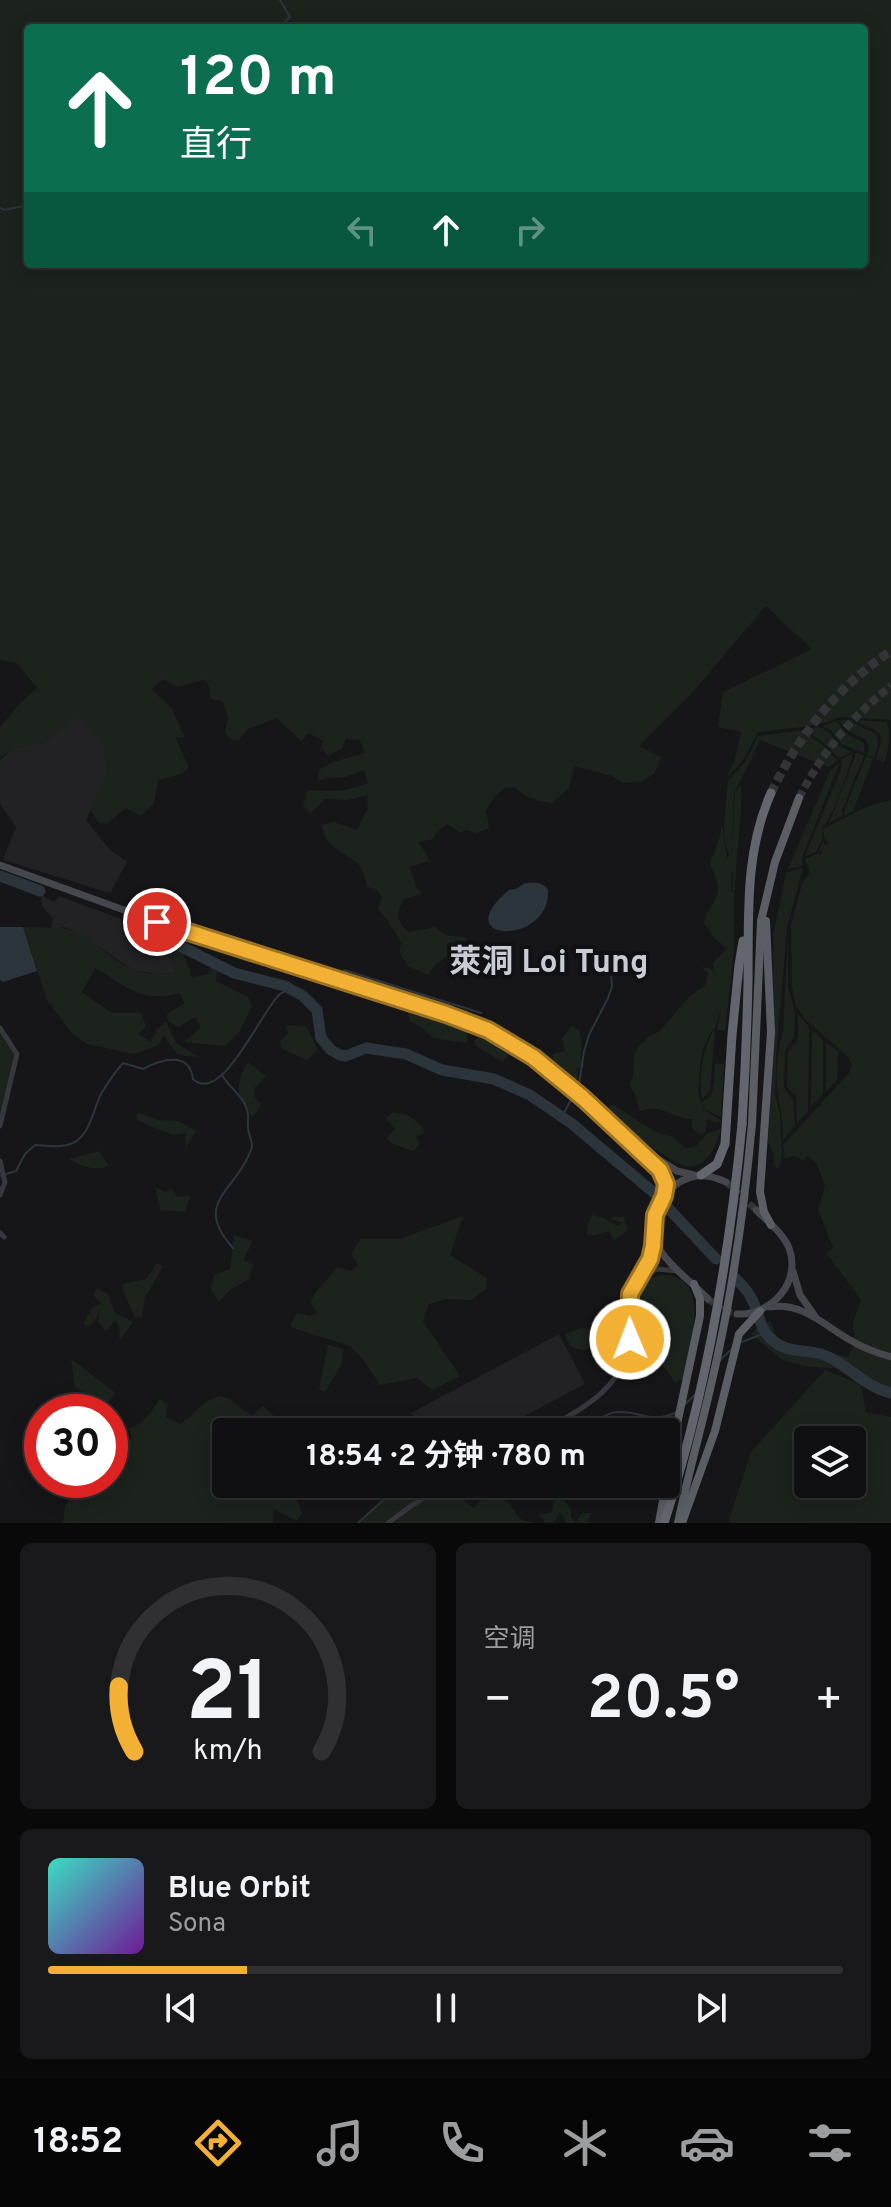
<!DOCTYPE html>
<html lang="zh">
<meta charset="utf-8">
<style>
:root{--surface:#101012;--page:#19191b;--text:#f1f3f6;--muted:#9c9d9f;--line:#303032;--accent:#f2b134}
body{margin:0;font-family:Overpass,"Noto Sans SC",sans-serif;background:var(--page);color:var(--text);height:100vh;display:flex;flex-direction:column;font-size:30px;white-space:nowrap}
*{box-sizing:border-box;margin:0}
p{font-size:26px;color:var(--muted)}
.icon{flex:none;width:44px;height:44px;fill:none;stroke:currentColor;stroke-width:2;stroke-linecap:round;stroke-linejoin:round}
.map{position:relative;height:1523px;overflow:hidden}
.drawer{display:flex;flex-direction:column;gap:20px;padding:20px;background:#09090a;flex:1}
.drawer>*{flex:none}
.hud{position:absolute;left:24px;top:24px;width:844px;height:244px;border-radius:8px;box-shadow:0 4px 20px #0003,0 0 0 2px var(--line);background:#0b6e4f;color:#fff;overflow:hidden}
.buttons{position:absolute;left:794px;top:1426px;display:grid;gap:16px}
.buttons a{display:grid;place-items:center;width:72px;height:72px;border-radius:8px;background:var(--surface);box-shadow:0 4px 20px #0003,0 0 0 2px var(--line);font-size:40px}
.speed{position:absolute;left:24px;top:1394px;display:flex;gap:16px;font-size:40px;font-weight:700;text-align:center}
.speed>*{display:grid;place-content:center;width:104px;height:104px;border-radius:50%;background:var(--surface);box-shadow:0 4px 20px #0003,0 0 0 2px var(--line);line-height:1}
.speed .limit{border:12px solid #d22;background:#fff;color:#111}
.pin{position:absolute;display:grid;place-items:center;width:68px;height:68px;color:#fff;margin:-34px;border:4px solid #fff;border-radius:50%;box-shadow:0 2px 8px #0007}
.me{position:absolute;width:88px;margin:-44px;rotate:359deg;stroke-linejoin:round;filter:drop-shadow(0 0 6px #0008)}
.turn{display:flex;align-items:center;gap:28px;height:168px;padding:0 24px;font-size:36px}
.turn .icon{width:104px;height:104px;stroke-width:2.5}
.turn b{display:block;font-size:56px;line-height:68px}
.lanes{display:flex;align-items:center;height:76px;padding:0 24px;background:#0003;justify-content:center;gap:40px;direction:ltr}
.lanes .off{opacity:.35}
.big{font-size:60px;font-weight:700;line-height:1.1}
.drawer .widget{flex:1;display:flex;flex-direction:column;justify-content:center;gap:12px;min-width:0;padding:0 28px;border-radius:12px;background:var(--page)}
.drawer .dial{align-items:center;gap:0}
.dial svg{height:208px;overflow:visible;fill:none;stroke:var(--line);stroke-width:7;stroke-linecap:round;text-anchor:middle}
.dial text{fill:var(--text);stroke:none}
.song{display:flex;align-items:center;gap:24px}
.cover{width:96px;height:96px;border-radius:12px;background:linear-gradient(135deg,hsl(170 70% 55%),hsl(280 70% 35%))}
.played{height:8px;border-radius:4px;background:linear-gradient(90deg,var(--accent) 25%,var(--line) 25%)}
.keys{display:flex;justify-content:space-around;direction:ltr}
.heat{display:flex;justify-content:space-between;align-items:center;font-size:44px;direction:ltr}
.drawer .tiles{flex:1;display:grid;gap:20px;grid-template-columns:1fr 1fr}
.widget:last-child{grid-column:span 2}
.trip{position:absolute;left:212px;top:1418px;width:468px;height:80px;border-radius:8px;background:var(--surface);box-shadow:0 4px 20px #0003,0 0 0 2px var(--line);font-weight:700;line-height:80px;text-align:center}
.menu{display:flex;height:128px;justify-content:space-around;align-items:center;background:#060607;color:var(--muted)}
.menu .icon{width:56px;height:56px}
.menu .active{color:var(--accent)}
.menu b{font-size:36px;color:var(--text)}
.map>svg:first-child{display:block}
.built{fill:#222225}
.green{fill:#1c231d;fill-rule:evenodd}
.water{fill:#2c353c}
.lines{fill:none;stroke-linecap:round;stroke-linejoin:round}
.stream{stroke:#2c353c;stroke-width:2}
.river{stroke:#2c353c;stroke-width:11}
.secondary-tunnel{stroke:#333438;stroke-width:7;stroke-dasharray:7 3.5;stroke-linecap:butt}
.trunk-tunnel{stroke:#333438;stroke-width:8;stroke-dasharray:8 4;stroke-linecap:butt}
.motorway-tunnel{stroke:#333438;stroke-width:9;stroke-dasharray:9 4.5;stroke-linecap:butt}
.minor{stroke:#37383d;stroke-width:5}
.secondary{stroke:#45474d;stroke-width:7}
.trunk{stroke:#5b5e65;stroke-width:8}
.motorway{stroke:#63666e;stroke-width:9}
.trunk-bridge{stroke:#5b5e65;stroke-width:8}
.motorway-bridge{stroke:#63666e;stroke-width:9}
.route-casing{stroke:#9d7322;stroke-width:20}
.route{stroke:#f2b134;stroke-width:14}
.labels{text-anchor:middle;stroke-width:8;stroke-linejoin:round;paint-order:stroke}
.quarter-label{font-size:32px;font-weight:bold;fill:#c9ccd4;stroke:#111113}
</style>
<div class="map">
<svg width="891" height="1523" viewBox="0 0 891 1523">
<rect width="100%" height="100%" fill="#161618"/>
<g class="built">
<path d="M76,715L104,741L108,777L86,820L110,850L127,862L110,893L3,860L16,827L0,804V760L12,749L44,742Z"/>
<path d="M41,895L54,902L59,896L145,928L171,940L177,947L172,957L176,973L156,974L133,970L84,937L65,927L51,929L53,918L42,906Z"/>
<path d="M559,1334L585,1384L495,1432H421L411,1413Z"/>
</g>
<g class="green">
<path d="M0,0H891V720L841,717L818,725L758,732L744,759L726,779L735,759L741,732L718,727L723,692L812,649L766,606L691,694L639,746L661,757L654,774L640,782L624,783L612,776L574,766L569,788L552,803C536,800 526,799 515,787L504,788L494,797L486,811L489,828L477,833L466,830L461,833L447,824L436,833L433,839L419,842L430,861L410,867L416,886L422,894L404,899C396,914 396,921 409,932L435,927L445,935L467,938L463,946L436,964L428,975L408,966L399,952L402,943L386,918L378,909L382,897L376,889L367,887C362,855 349,863 330,843C325,839 324,832 321,825L334,822L357,830L368,808L367,795L348,800L325,799L311,814L303,806L308,790C328,792 349,792 368,783L364,770L346,777L328,778L318,781L319,770L333,762L365,753L360,740L346,739L342,748L328,756L321,747L324,741L309,733L301,741L277,718L248,729L238,741L229,738L225,731L228,719L223,701L210,699V689L206,679L178,687L163,679L151,689L172,709L185,738L175,737L189,767L182,774L158,780L154,804L141,816L126,808L107,824L98,823L91,810L107,772L104,741L76,716L44,742L12,749L0,758V727L26,697L37,688L17,663L0,660ZM28,28H864V264H28Z"/>
<path d="M838,720H852C868,736 887,726 874,758L867,755L869,746L865,739L848,731Z"/>
<path d="M854,720L887,722C891,737 889,748 884,763L876,759C888,726 876,734 854,720Z"/>
<path d="M836,721L846,734L864,743V753L842,744L830,730L822,726Z"/>
<path d="M820,727L830,733L839,746L852,752L840,758C833,754 831,750 826,745C820,739 811,735 804,729Z"/>
<path d="M803,730C809,736 817,740 824,746C830,751 831,756 838,760L829,767L760,740L734,794L731,869L735,794L741,784C743,820 735,855 735,890H732L733,873L731,871V891L734,892V951L725,1031L717,1030L721,1007L715,1029L712,1030L702,1050L698,1089L700,1101L704,1110L722,1121L716,1123L707,1119L705,1133L700,1134L692,1128V1119C673,1120 660,1101 640,1112L634,1092L629,1085L633,1077L634,1055L638,1047L648,1037L659,1032L689,997C695,994 698,989 705,986L708,973L701,967L710,968L714,972L713,963L727,948L715,939L704,923C706,911 716,902 718,891C719,883 713,872 710,864C715,850 721,837 722,822L727,859L729,855L725,842L724,823L728,781L746,761L758,736Z"/>
<path d="M853,753C850,767 832,820 822,828V839L816,852L805,856L842,767L841,760Z"/>
<path d="M855,753L864,755L842,810V816L829,823L855,757Z"/>
<path d="M866,756L873,759L853,811L844,816L845,809Z"/>
<path d="M840,762L802,857L803,866L788,869L830,771Z"/>
<path d="M891,800V1396L861,1386L866,1412L891,1417V1523H731L729,1520L751,1452L825,1370L857,1383L834,1368L809,1367L782,1360L751,1334L758,1327L770,1321L776,1336L795,1350L807,1347L848,1357L855,1344L853,1323L861,1300L827,1254L833,1247L818,1210L825,1186L816,1162L807,1156L804,1161L795,1156L785,1158L783,1145L849,1073L852,1064L847,1056L805,1019L796,1006L792,987L791,925L802,884L810,872L805,859L818,853L820,854V856L823,851H819L823,841L826,846L828,842L824,838L823,829L868,806ZM808,1440H852V1484H808Z"/>
<path d="M803,868L787,927L777,1046L775,1095L780,1114L782,1152L780,1166L777,1169L774,1165V1155L768,1142L774,1026L773,936L786,873Z"/>
<path d="M23,927C33,928 62,927 67,929C92,937 109,959 132,969C145,975 162,974 176,973L172,956L180,946L192,977L209,974L211,966L217,965L234,973L217,971L216,981L249,998L252,1007L239,1032L226,1046L184,1042L201,1027L195,1017L178,1027L168,1021L167,1014L185,1003L179,993C139,1004 126,985 95,968L82,992L112,1013H141L146,1026L138,1034L151,1042L157,1029L166,1022L176,1043L199,1057L178,1055L164,1036L157,1046L134,1054L87,1044L72,1033L47,1000Z"/>
<path d="M788,936V987L795,1013L794,1037L785,1051L784,1088L793,1100L795,1126L783,1140C783,1124 781,1112 778,1095C775,1076 778,1050 783,1031Z"/>
<path d="M407,1010L442,1017L455,1027L467,1032V1043L433,1038L424,1029L410,1021Z"/>
<path d="M798,1014L809,1027L808,1111L797,1123L796,1095L787,1088L788,1052L798,1039Z"/>
<path d="M286,1025L306,1026L318,1050L307,1060L282,1049L280,1042L288,1033Z"/>
<path d="M572,1026L578,1029L582,1040L581,1060L585,1066L577,1068L578,1079H570L552,1063L553,1054L565,1051L562,1038Z"/>
<path d="M812,1030L823,1040V1094L811,1106Z"/>
<path d="M0,1031L17,1054L0,1122Z"/>
<path d="M713,1031H715L710,1089L708,1094L702,1099C698,1075 703,1052 713,1031Z"/>
<path d="M481,1036L510,1052L503,1062L476,1046L474,1040Z"/>
<path d="M826,1042L838,1051L837,1080L826,1092Z"/>
<path d="M248,1062L266,1076L255,1087L254,1097L261,1104L253,1117C236,1097 234,1085 248,1062Z"/>
<path d="M715,1064H724L721,1117L704,1109L701,1102C717,1096 714,1078 715,1064Z"/>
<path d="M612,1104L654,1131L673,1137L686,1149L697,1146L706,1134L721,1129C716,1146 707,1170 685,1166C677,1164 669,1158 662,1154C642,1142 624,1126 606,1110Z"/>
<path d="M394,1112L409,1116L423,1127L424,1133L416,1137L420,1143L413,1151L391,1143L387,1138L395,1128L385,1118Z"/>
<path d="M138,1113L159,1120L178,1121L196,1131L185,1149L186,1133L172,1135L136,1120Z"/>
<path d="M99,1151L109,1166C93,1171 83,1167 69,1159Z"/>
<path d="M155,1187L166,1192L172,1188L177,1197L190,1196L185,1212L160,1210Z"/>
<path d="M592,1215L604,1218L618,1226L623,1223L611,1220L612,1217H624L628,1230L614,1240L609,1231L596,1235H587L588,1224Z"/>
<path d="M463,1216L450,1255L487,1278L486,1289L471,1300L446,1299L429,1304L423,1321L460,1376L432,1390L417,1378L380,1385L362,1358L350,1346L290,1327L297,1312L309,1316L317,1313L310,1302C317,1288 328,1280 337,1267L351,1271L359,1266L351,1254L361,1239H399Z"/>
<path d="M234,1235L253,1241L243,1260L253,1265L249,1279L230,1290L219,1302L211,1289L214,1275L230,1269Z"/>
<path d="M157,1263L163,1266L145,1298L142,1317L135,1318L124,1293L123,1284L146,1279Z"/>
<path d="M661,1275C715,1274 689,1350 683,1380H679L676,1383C649,1346 635,1339 640,1290L652,1278Z"/>
<path d="M98,1287L102,1292L107,1293L115,1313L133,1322L119,1341L120,1329L115,1320L106,1331L99,1322V1315L90,1326L83,1324L92,1309L101,1303L93,1295Z"/>
<path d="M581,1328H589V1336L594,1343L592,1348L585,1350L573,1348L566,1339V1334Z"/>
<path d="M328,1345L343,1349L342,1364L325,1392L319,1389Z"/>
<path d="M71,1359L116,1393L104,1407L75,1387Z"/>
<path d="M220,1396L228,1398L252,1416L263,1406L274,1416L267,1432H226V1484H292L302,1513L297,1521L273,1509V1523H63L65,1505L83,1481L90,1487L101,1480H110C110,1463 125,1452 132,1436L128,1429C144,1424 151,1412 160,1399L167,1404L166,1417L180,1424C197,1413 202,1400 220,1396Z"/>
<path d="M389,1484H472L455,1494L473,1508L488,1494L508,1502L520,1519L535,1523H358L381,1502Z"/>
<path d="M562,1497L571,1510V1518L576,1522L582,1513H591L588,1521L592,1523H567L560,1512C556,1520 555,1523 545,1523L539,1515L552,1512L554,1501Z"/>
</g>
<g class="water">
<path d="M525,883C534,883 542,881 548,890C551,947 445,943 509,890L516,889Z"/>
<path d="M0,927H23L37,971L3,982L0,980Z"/>
</g>
<g class="lines">
<g class="stream">
<path d="M278,28L290,17L280,0"/>
<path d="M0,208L4,210L28,205"/>
<path d="M344,970L481,1013"/>
<path d="M540,1050L579,1083"/>
<path d="M222,1075C230,1089 246,1097 248,1115C249,1123 247,1120 248,1128C248,1134 252,1139 252,1146C252,1149 249,1154 248,1157C231,1193 194,1205 233,1248"/>
<path d="M562,1117L579,1084L584,1052L589,1035L608,998L612,986L610,964L614,953"/>
<path d="M0,1176L16,1171L25,1154L35,1145C48,1145 60,1149 73,1143C90,1135 93,1110 101,1094C107,1084 115,1072 123,1063L143,1069C160,1060 189,1050 193,1079C222,1106 262,1009 280,994C284,991 286,990 291,989"/>
<path d="M742,1342L765,1333"/>
<path d="M720,1360L733,1348"/>
<path d="M683,1406L696,1394"/>
<path d="M505,1432L517,1427L528,1429"/>
<path d="M579,1432C591,1425 605,1412 619,1412C642,1411 649,1424 675,1413"/>
<path d="M358,1523L381,1502L407,1484"/>
</g>
<g class="river">
<path d="M0,876L40,891"/>
<path d="M180,946L234,973L285,986L303,996L317,1010L321,1038L331,1050L340,1055L346,1056L366,1048L406,1054L442,1070L494,1079L530,1095L571,1123L653,1192L716,1259"/>
<path d="M735,1278C745,1287 752,1296 756,1309C760,1319 761,1329 769,1337C787,1355 800,1348 821,1354C847,1362 863,1387 891,1393"/>
</g>
<g class="secondary-tunnel">
<path d="M726,1182L756,1210"/>
<path d="M708,1299L723,1310L737,1314"/>
</g>
<path class="trunk-tunnel" d="M799,798C821,754 852,716 891,686"/>
<path class="motorway-tunnel" d="M771,793C799,735 837,687 891,651"/>
<g class="minor">
<path d="M0,1028L17,1054L0,1126"/>
<path d="M0,1161L5,1182L0,1195"/>
<path d="M0,1233L4,1237"/>
<path d="M642,1276L657,1269L678,1271"/>
<path d="M540,1432C581,1409 624,1390 630,1338C632,1323 627,1308 630,1294C632,1284 641,1277 646,1268C651,1259 652,1248 653,1238"/>
<path d="M388,1523L411,1506L446,1484"/>
</g>
<g class="secondary">
<path d="M0,865L157,922L446,1014L488,1030L533,1057L593,1108L664,1176L666,1184L664,1196"/>
<path d="M645,1151L677,1171L694,1175"/>
<path d="M793,1271L800,1295L815,1316"/>
<path d="M708,1299C694,1284 664,1262 657,1244C645,1216 666,1181 696,1176C706,1174 717,1178 726,1182"/>
<path d="M770,1307C802,1302 824,1325 850,1340C863,1348 877,1353 891,1357"/>
<path d="M737,1314C771,1316 802,1282 789,1248C783,1233 767,1221 756,1210"/>
</g>
<g class="trunk">
<path d="M766,921L771,1032L760,1192L764,1212L771,1225"/>
<path d="M752,1124L761,921L775,862L799,798"/>
<path d="M659,1523L675,1434L700,1316V1299L694,1284"/>
<path d="M682,1523L715,1431L739,1334L760,1311"/>
</g>
<g class="motorway">
<path d="M742,1124C745,1076 747,1029 748,982C749,917 744,854 771,793"/>
<path d="M701,1175L717,1164L725,1144L732,1035L739,965L743,941"/>
</g>
<path class="trunk-bridge" d="M678,1523C690,1465 707,1408 719,1349C735,1275 745,1200 752,1124"/>
<path class="motorway-bridge" d="M664,1523C706,1394 729,1259 742,1124"/>
</g>
<g class="lines">
<g class="route-casing">
<path id="route" d="M157,922L446,1014L488,1030L533,1057L583,1098L660,1170L666,1184L664,1196L655,1215L653,1246L650,1259L630,1294V1339"/>
</g>
<use href="#route" class="route"/>
</g>
<g class="labels">
<g class="quarter-label">
<text x="549" y="972">萊洞 Loi Tung</text>
</g>
</g>
</svg>
<div class="buttons">
<a><svg class="icon" aria-label="layers" viewBox="0 0 24 24"><path d="M12 4l9 5-9 5-9-5zM3 14l9 5 9-5"/></svg></a>
</div>
<div class="speed"><div class="limit">30</div></div>
<div class="pin" style="left:157px;top:922px;background:#d93025"><svg class="icon" aria-label="arrive" viewBox="0 0 24 24"><path d="M6 21V4h12l-3 4 3 4H6"/></svg></div>
<svg class="me" style="left:630px;top:1339px" viewBox="-20 -20 40 40"><circle r="17" fill="#f2b134" stroke="#fff" stroke-width="3"/><path d="M0-11L8 9 0 5-8 9z" fill="#fff"/></svg>
<div class="trip">18:54 · 2 分钟 · 780 m</div>
<div class="hud">
<div class="turn"><svg class="icon" aria-label="ahead" viewBox="0 0 24 24"><path d="M12 20V5M6 11l6-6 6 6"/></svg><div><b>120 m</b>直行</div></div>
<div class="lanes"><svg class="icon off" aria-label="left" viewBox="0 0 24 24"><path d="M17 20v-9H6M10 6l-5 5 5 5"/></svg><svg class="icon" aria-label="ahead" viewBox="0 0 24 24"><path d="M12 20V5M6 11l6-6 6 6"/></svg><svg class="icon off" aria-label="right" viewBox="0 0 24 24"><path d="M7 20v-9h11M14 6l5 5-5 5"/></svg></div>
</div>
</div>
<section class="drawer">
<div class="tiles">
<div class="widget dial"><svg viewBox="0 0 100 80">
<path d="M14 69A42 42 0 1 1 86 69"/>
<path d="M14 69A42 42 0 0 1 8 44" stroke="#f2b134"/>
<text x="50" y="56" font-size="32" font-weight="700">21</text>
<text x="50" y="72" font-size="11">km/h</text>
</svg></div>
<div class="widget"><p>空调</p>
<div class="heat"><a>−</a><b class="big">20.5°</b><a>+</a></div>
</div>
<div class="widget">
<div class="song"><i class="cover"></i><div><b>Blue Orbit</b><p>Sona</p></div></div>
<div class="played"></div>
<div class="keys"><svg class="icon" aria-label="previous" viewBox="0 0 24 24"><path d="M18 5L8 12l10 7zM5 5v14"/></svg><svg class="icon" aria-label="pause" viewBox="0 0 24 24"><path d="M8 5v14M16 5v14"/></svg><svg class="icon" aria-label="next" viewBox="0 0 24 24"><path d="M6 5l10 7-10 7zM19 5v14"/></svg></div>
</div>
</div>
</section>
<nav class="menu">
<b>18:52</b>
<svg class="icon active" aria-label="directions" viewBox="0 0 24 24"><path d="M12 3l9 9-9 9-9-9zM9 14v-3h6M13 9l2 2-2 2"/></svg>
<svg class="icon" aria-label="music" viewBox="0 0 24 24"><path d="M9 18V5l10-2v13"/><circle cx="6" cy="18" r="3"/><circle cx="16" cy="16" r="3"/></svg>
<svg class="icon" aria-label="phone" viewBox="0 0 24 24"><path d="M5 4h4l2 5-3 2q2 4 5 5l2-3 5 2v4C11 20 4 13 5 4z"/></svg>
<svg class="icon" aria-label="climate" viewBox="0 0 24 24"><path d="M12 3v18M4 7l16 10M4 17L20 7"/></svg>
<svg class="icon" aria-label="car" viewBox="0 0 24 24"><path d="M5 17H2v-5l4-1 3-4h7l3 4 3 1v5h-3M9 17h6M6 11h13"/><circle cx="7" cy="17" r="2"/><circle cx="17" cy="17" r="2"/></svg>
<svg class="icon" aria-label="filters" viewBox="0 0 24 24"><path d="M4 7h16M4 17h16"/><circle cx="9" cy="7" r="2"/><circle cx="15" cy="17" r="2"/></svg>
</nav>
